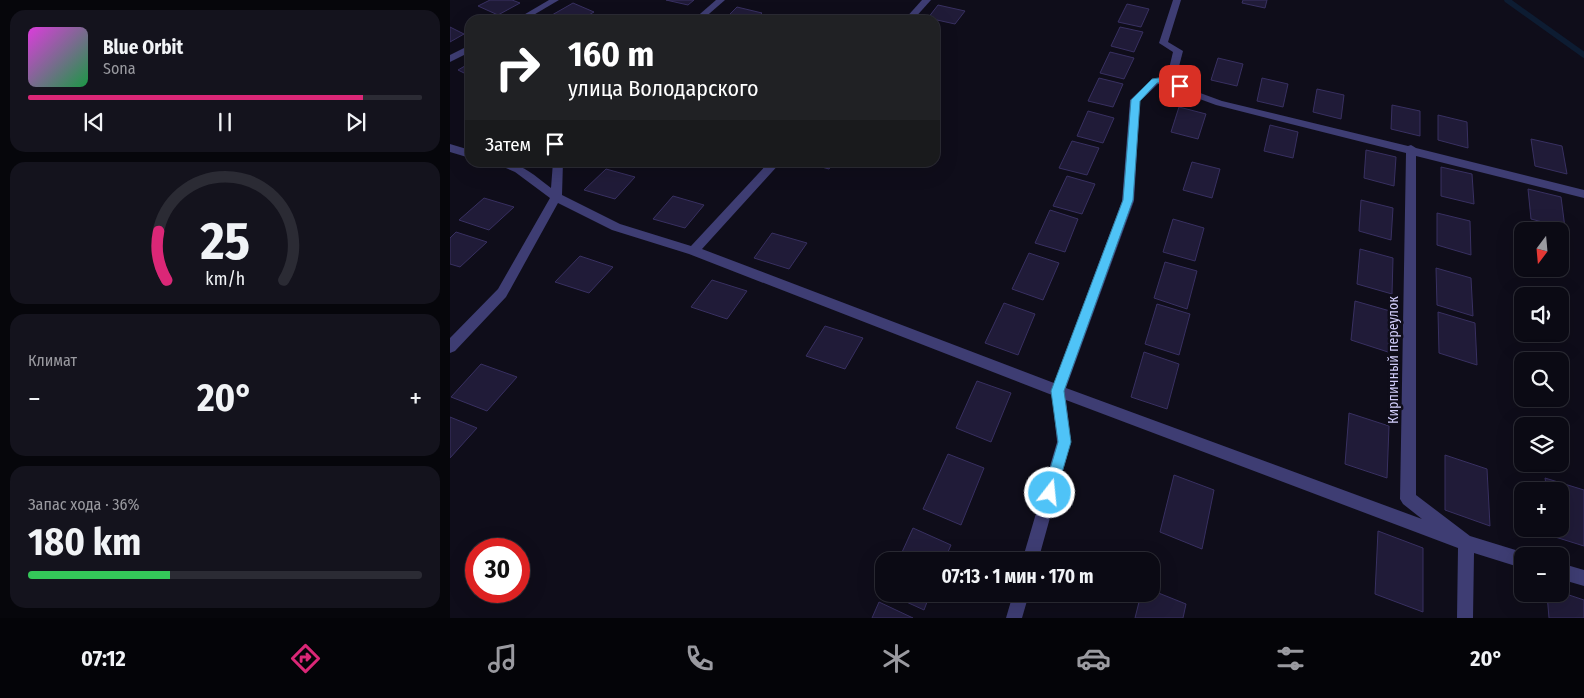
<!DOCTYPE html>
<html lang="ru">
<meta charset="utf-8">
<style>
:root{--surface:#0b0a14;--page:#14131d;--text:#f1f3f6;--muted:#9a9aa0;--line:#2b2b34;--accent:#db2777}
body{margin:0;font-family:"Fira Sans Condensed",sans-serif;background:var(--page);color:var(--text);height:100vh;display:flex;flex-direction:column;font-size:19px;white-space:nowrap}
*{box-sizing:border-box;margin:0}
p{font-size:16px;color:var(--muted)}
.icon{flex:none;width:28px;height:28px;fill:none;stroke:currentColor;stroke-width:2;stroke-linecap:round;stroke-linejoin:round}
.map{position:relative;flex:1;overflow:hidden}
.sheet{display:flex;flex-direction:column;gap:10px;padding:10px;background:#06060b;width:450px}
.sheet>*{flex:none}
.banner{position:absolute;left:15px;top:15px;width:475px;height:152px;border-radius:15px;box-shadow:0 5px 20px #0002,0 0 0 1px var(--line);background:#202124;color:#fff;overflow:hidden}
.needle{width:32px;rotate:196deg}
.controls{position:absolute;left:1064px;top:222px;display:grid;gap:10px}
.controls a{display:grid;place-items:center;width:55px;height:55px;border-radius:10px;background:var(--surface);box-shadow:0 5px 20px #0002,0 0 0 1px var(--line);font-size:25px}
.speed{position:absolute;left:15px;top:538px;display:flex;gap:10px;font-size:25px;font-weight:700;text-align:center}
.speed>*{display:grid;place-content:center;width:65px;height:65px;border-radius:50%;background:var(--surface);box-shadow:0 5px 20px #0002,0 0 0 1px var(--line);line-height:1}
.speed .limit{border:8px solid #d22;background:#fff;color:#111}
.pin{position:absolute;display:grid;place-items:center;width:42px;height:42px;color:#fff;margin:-21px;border-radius:10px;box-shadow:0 2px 8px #0006}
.me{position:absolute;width:55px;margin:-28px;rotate:16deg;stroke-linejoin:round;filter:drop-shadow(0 0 4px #0008)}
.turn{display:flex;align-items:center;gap:18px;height:105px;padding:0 20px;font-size:22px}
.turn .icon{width:65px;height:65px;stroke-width:2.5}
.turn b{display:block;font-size:35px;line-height:42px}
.then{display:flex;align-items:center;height:48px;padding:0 20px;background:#0003;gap:10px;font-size:19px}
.big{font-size:38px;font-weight:700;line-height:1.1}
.sheet .widget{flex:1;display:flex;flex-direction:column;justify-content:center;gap:8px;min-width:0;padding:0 18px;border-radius:15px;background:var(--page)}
.sheet .dial{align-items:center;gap:0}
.dial svg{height:130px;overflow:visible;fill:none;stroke:var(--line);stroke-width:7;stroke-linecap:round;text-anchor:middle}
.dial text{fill:var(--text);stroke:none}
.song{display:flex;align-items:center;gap:15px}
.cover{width:60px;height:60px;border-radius:8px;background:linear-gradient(135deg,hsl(300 70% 55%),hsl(140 70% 35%))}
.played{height:5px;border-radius:2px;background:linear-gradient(90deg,var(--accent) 85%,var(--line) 85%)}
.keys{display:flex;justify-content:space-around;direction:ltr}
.heat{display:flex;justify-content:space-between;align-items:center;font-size:28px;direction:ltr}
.charge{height:8px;border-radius:4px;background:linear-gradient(90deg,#34c759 36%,var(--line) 0)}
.trip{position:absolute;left:425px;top:552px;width:285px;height:50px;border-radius:15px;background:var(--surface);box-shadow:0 5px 20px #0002,0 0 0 1px var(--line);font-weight:700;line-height:50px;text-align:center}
.tab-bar{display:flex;height:80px;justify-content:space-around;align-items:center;background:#040408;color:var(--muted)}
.tab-bar .icon{width:35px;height:35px}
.tab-bar .current{color:var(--accent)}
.tab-bar b{font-size:22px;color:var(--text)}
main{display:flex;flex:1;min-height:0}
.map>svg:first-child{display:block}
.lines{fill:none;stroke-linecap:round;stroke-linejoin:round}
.stream{stroke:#0d1c32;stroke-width:5.5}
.building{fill:#201b38;stroke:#383061}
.minor{fill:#3e3d73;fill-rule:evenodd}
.route{fill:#4fc3f7;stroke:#337fa1}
.labels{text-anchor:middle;stroke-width:5;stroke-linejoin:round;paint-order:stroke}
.street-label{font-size:14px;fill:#d0ccf9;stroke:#0f0d1a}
</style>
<main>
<section class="sheet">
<div class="widget">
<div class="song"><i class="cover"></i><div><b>Blue Orbit</b><p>Sona</p></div></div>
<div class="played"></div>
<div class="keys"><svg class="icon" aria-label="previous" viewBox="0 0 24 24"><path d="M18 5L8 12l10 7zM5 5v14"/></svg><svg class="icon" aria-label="pause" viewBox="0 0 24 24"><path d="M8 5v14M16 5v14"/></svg><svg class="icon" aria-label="next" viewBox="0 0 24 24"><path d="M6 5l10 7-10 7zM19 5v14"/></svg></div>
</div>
<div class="widget dial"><svg viewBox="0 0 100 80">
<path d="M14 69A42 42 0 1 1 86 69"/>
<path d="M14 69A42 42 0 0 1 9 39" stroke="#db2777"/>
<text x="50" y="56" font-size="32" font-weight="700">25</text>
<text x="50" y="72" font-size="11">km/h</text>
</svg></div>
<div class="widget"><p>Климат</p>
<div class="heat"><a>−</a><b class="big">20°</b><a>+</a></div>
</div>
<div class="widget"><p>Запас хода · 36%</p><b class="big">180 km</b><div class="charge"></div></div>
</section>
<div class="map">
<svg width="1134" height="618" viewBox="0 0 1134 618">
<rect width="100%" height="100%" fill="#0f0d1a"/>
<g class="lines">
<path class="stream" d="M1057,0L1134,55"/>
</g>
<g class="building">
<path d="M40,0H62L70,3L48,15L28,6Z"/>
<path d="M216,0H244L238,5Z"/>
<path d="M793,0H817L815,8L792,3Z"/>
<path d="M123,3L144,12L130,20H113L102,15Z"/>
<path d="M677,4L699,9L691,27L668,22Z"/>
<path d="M488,5L515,11L505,24L478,18Z"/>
<path d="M287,7L312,13L305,20H274Z"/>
<path d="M0,27L14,34L0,42Z"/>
<path d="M670,27L693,32L684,52L661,46Z"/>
<path d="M660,52L684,58L674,79L650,73Z"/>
<path d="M768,58L793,64L787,86L761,80Z"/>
<path d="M20,63V76L8,70Z"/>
<path d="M649,78L673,84L663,107L638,101Z"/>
<path d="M812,78L838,84L833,107L807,101Z"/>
<path d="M867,89L894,95L891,119L863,112Z"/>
<path d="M942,105L970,111V136L941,129Z"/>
<path d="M729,107L756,114L748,139L721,132Z"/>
<path d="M638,111L664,118L653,143L627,136Z"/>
<path d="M988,115L1017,122L1018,148L988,140Z"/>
<path d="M820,125L848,132L843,158L814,151Z"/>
<path d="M1081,139L1112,146L1117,174L1085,166Z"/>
<path d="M622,141L649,148L637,175L609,168Z"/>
<path d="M916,150L946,157L944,186L914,178Z"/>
<path d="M353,162H384L379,169Z"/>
<path d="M742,162L770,169L762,198L733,190Z"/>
<path d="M991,167L1022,174L1024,204L991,196Z"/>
<path d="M156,169L185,177L165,199L134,190Z"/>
<path d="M617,176L645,184L632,214L603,206Z"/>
<path d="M1078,189L1111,197L1115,228L1081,219Z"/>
<path d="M223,196L254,205L235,228L203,219Z"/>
<path d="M34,198L64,207L39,230L9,220Z"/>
<path d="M911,200L943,208L941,240L909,231Z"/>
<path d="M600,210L628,219L615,252L585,243Z"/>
<path d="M987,213L1020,221L1021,255L987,245Z"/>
<path d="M723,219L754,228L745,261L713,252Z"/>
<path d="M6,232L37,242L10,267L0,264V238Z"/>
<path d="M322,233L357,243L339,269L304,258Z"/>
<path d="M910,249L943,258L942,294L907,284Z"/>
<path d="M579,253L609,263L593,300L562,289Z"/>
<path d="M130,256L163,267L139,293L105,282Z"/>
<path d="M715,262L747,271L737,309L704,298Z"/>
<path d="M986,268L1021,278L1023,316L987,305Z"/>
<path d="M262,280L297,291L277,319L241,307Z"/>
<path d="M905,301L940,311L938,352L901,340Z"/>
<path d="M554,303L585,314L568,355L535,343Z"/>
<path d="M707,304L740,314L729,355L695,344Z"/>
<path d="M988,312L1025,323L1027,365L989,353Z"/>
<path d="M375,326L413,338L395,369L356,356Z"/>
<path d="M694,352L729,364L717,409L681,397Z"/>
<path d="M31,364L67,377L37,411L1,397Z"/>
<path d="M527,381L561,393L541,442L506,428Z"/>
<path d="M899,413L939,426L937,478L895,464Z"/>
<path d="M0,417L27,428L0,458Z"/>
<path d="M498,454L534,468L511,525L473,509Z"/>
<path d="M995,455L1037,469L1040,526L995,510Z"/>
<path d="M724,475L764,490L752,549L710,532Z"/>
<path d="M1095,478L1134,490V546L1102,536L1101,529H1110V491H1097Z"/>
<path d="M463,528L501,545L494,561H448Z"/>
<path d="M928,531L973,548V612L925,594Z"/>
<path d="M701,590L736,604L733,618H685L691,594H701Z"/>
<path d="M1110,592L1134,600V618H1099L1097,594Z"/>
<path d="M439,594H480L474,610Z"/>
<path d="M429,602L463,618H422Z"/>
</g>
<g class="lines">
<g class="minor">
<path d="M99,0H109L75,20H65Z"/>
<path d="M266,0H275L252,20H243Z"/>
<path d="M472,0H481L463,20H454Z"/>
<path d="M723,0H731L718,42L733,51L726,78L742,90L772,101L958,146L961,145L966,148L1134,190V198L966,156V495L1020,536L1072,552L1078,556H1072V568L1024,553L1023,618H1007L1008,548L616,400L621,442L588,561H572L607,442L602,395L239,254L162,230L108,203L56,297L5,351L0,353V338L48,289L100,198L65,172L42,162C71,162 79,171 101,188L103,162H113L112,195L170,224L241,246L319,162H331L252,249L604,383L672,201L680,100L702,79L717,77L723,52L709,43ZM719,82L736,94L766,105L956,153L950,499L953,504L972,519L616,388L684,201L690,101L708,84Z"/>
<path d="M20,45V52L0,62V55Z"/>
<path d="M0,144L20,150V158L0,152Z"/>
<path d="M1110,563L1134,570V586L1110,579Z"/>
<path d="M563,594H579L572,618H556Z"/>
</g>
</g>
<path class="route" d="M721,76L733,84V88H727L719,82L707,83L690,101L683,200L614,391L621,442L606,493L604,498L600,500L595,498L593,493L608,442L601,391L673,200L681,100L702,79Z"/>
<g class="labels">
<g class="street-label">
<text transform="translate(943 360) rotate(-90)" y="5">Кирпичный переулок</text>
</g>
</g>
</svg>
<div class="controls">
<a><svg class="needle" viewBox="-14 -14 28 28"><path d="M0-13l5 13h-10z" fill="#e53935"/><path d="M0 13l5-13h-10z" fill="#9a9aa0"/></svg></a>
<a><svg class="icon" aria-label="sound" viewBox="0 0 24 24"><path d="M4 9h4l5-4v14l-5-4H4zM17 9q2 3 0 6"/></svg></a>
<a><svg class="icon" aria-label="search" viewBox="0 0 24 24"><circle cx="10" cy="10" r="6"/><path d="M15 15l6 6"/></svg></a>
<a><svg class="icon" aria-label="layers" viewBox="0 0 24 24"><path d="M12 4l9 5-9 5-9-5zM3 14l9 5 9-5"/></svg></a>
<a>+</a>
<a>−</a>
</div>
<div class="speed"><div class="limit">30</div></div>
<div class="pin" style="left:730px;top:86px;background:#d93025"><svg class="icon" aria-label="arrive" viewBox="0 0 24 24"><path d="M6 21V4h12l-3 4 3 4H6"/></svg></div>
<svg class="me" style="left:600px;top:493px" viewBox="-20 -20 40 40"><circle r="17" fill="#4fc3f7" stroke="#fff" stroke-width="3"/><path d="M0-11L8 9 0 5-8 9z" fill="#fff"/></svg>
<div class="trip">07:13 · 1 мин · 170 m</div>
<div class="banner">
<div class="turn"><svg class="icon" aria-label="right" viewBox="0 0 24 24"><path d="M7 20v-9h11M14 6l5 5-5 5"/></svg><div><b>160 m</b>улица Володарского</div></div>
<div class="then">Затем<svg class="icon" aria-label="arrive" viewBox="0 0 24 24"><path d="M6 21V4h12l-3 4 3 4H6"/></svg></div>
</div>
</div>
</main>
<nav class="tab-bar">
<b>07:12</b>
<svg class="icon current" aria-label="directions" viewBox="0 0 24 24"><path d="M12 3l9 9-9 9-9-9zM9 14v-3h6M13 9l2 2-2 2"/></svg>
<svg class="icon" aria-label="music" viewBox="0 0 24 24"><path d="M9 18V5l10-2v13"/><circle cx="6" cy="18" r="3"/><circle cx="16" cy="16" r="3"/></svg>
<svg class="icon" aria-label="phone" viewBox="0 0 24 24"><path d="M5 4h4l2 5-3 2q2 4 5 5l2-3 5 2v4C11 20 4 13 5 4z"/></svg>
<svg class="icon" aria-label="climate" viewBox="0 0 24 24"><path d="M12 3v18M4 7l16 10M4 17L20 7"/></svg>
<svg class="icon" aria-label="car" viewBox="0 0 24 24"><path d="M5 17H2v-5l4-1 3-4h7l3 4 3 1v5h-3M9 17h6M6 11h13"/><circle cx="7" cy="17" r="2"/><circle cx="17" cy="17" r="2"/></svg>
<svg class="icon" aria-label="filters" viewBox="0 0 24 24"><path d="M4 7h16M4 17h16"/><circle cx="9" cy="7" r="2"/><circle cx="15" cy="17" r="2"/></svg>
<b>20°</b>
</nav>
